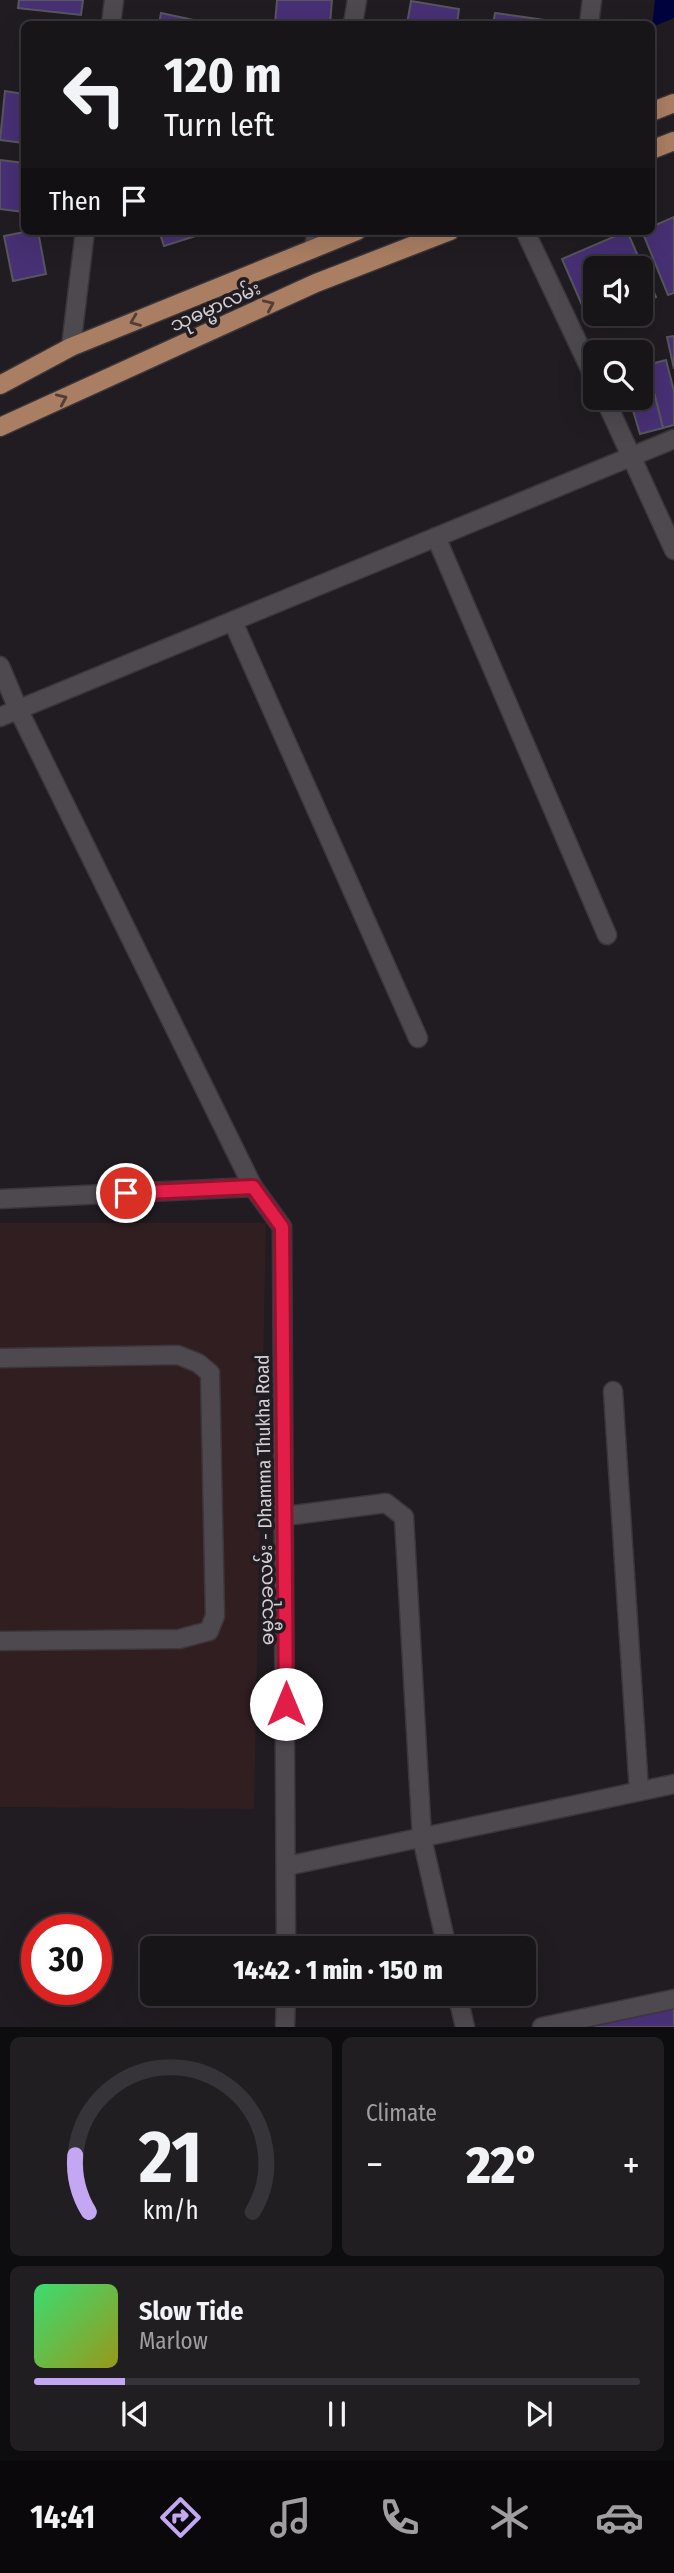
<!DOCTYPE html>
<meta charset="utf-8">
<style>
:root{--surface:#181519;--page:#211e22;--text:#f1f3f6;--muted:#9f9fa2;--line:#363438;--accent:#c3a7f2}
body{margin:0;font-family:"Fira Sans Condensed","Noto Sans Myanmar",sans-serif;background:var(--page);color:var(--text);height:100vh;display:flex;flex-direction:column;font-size:26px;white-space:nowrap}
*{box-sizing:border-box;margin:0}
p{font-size:23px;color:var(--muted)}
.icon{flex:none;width:38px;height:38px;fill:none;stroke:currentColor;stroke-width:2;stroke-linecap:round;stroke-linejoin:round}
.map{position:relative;height:2027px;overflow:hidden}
.panel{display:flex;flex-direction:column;gap:10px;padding:10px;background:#0d0c0e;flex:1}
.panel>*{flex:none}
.banner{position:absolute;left:21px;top:21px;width:634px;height:214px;border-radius:10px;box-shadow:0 7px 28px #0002,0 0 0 2px var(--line);background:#181519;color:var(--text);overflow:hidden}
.fabs{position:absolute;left:583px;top:256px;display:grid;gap:14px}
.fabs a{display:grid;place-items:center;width:70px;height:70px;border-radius:10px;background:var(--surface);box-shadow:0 7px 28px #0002,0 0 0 2px var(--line);font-size:35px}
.speed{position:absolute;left:21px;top:1914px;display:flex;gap:14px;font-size:35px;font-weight:700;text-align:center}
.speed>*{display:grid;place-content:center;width:91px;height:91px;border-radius:50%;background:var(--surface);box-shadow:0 7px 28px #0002,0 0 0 2px var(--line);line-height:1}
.speed .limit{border:10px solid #d22;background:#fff;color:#111}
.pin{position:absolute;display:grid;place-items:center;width:60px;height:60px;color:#fff;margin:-30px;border:4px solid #fff;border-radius:50%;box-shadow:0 2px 7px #0007}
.me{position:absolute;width:77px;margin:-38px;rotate:0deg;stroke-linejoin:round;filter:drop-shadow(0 0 5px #0008)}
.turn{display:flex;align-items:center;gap:24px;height:147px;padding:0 28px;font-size:32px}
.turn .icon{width:91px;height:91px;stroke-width:2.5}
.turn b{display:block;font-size:49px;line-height:60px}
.then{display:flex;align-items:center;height:66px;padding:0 28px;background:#0003;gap:14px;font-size:26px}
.big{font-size:52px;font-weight:800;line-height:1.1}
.panel .widget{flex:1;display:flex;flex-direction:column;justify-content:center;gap:10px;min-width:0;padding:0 24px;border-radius:10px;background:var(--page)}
.panel .dial{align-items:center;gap:0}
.dial svg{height:182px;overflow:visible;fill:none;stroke:var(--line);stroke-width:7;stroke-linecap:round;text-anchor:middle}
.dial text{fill:var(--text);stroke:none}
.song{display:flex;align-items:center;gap:21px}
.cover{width:84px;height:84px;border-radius:10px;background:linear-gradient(135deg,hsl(140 70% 55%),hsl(60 70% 35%))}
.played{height:7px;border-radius:4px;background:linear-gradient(90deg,var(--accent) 15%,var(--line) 15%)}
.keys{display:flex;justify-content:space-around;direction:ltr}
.heat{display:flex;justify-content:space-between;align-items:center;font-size:38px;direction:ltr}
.panel .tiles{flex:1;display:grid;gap:10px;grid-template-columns:1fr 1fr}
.widget:last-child{grid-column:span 2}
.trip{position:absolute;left:140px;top:1936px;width:396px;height:70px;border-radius:10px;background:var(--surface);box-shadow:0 7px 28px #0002,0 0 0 2px var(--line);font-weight:800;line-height:70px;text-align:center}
.dock{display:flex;height:112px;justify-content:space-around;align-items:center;background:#0a080a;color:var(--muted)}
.dock .icon{width:49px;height:49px}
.dock .current{color:var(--accent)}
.dock b{font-size:32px;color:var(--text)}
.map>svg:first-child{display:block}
.commercial{fill:#311e21}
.water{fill:#00023e}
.building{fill:#473074;stroke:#57565d;stroke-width:2}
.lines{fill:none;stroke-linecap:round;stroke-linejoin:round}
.lane-casing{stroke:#3a363a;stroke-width:21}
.street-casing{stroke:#3a363a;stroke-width:21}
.primary-casing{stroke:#3a363a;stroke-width:21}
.lane{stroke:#4e494f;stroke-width:18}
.street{stroke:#4e494f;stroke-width:18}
.primary{stroke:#aa7e62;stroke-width:18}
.oneway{stroke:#503e38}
.route-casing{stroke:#92132f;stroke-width:18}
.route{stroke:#e11d48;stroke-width:12}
.labels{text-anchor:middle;stroke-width:7;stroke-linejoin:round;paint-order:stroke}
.street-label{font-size:19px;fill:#d3d0d4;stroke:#201c21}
</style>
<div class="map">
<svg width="674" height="2027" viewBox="0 0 674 2027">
<rect width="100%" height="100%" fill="#201c21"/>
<path class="commercial" d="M0,1223H266L254,1809L0,1807Z"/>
<path class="water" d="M655,0H674V18L652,27Z"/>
<g class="building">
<path d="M19,0H83L81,15L18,8Z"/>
<path d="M277,0H332L330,24H275Z"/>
<path d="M411,1L459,9L457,24H407Z"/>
<path d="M161,13L208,23V24H159Z"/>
<path d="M495,13L566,23L493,24Z"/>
<path d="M5,91L24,94V143L0,140Z"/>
<path d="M0,160L24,163V212L0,209Z"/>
<path d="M674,217V293L668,295L642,231H651V227Z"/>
<path d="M29,231H38L46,274L13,281L4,236Z"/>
<path d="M159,231H205V233L164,246Z"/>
<path d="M627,231L656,297L640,304V268H595V313H620L591,326L562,259Z"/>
<path d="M674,336V369L667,337Z"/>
<path d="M666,360L674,391V425L663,428L647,365Z"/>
<path d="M647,365L663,428L640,434L629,397H640V367Z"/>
<path d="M674,2006V2027H557Z"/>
</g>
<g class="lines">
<g class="lane-casing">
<g id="lane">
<path d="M0,1358L178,1355L198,1363L210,1373L215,1616L209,1631L179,1639L0,1641"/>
<path d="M422,1838L447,1948"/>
<path d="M457,1993L465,2027"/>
<path d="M542,2027L674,1999"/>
</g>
</g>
<g class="street-casing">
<g id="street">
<path d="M111,24L114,0"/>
<path d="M353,24L357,0"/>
<path d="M589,24L592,0"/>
<path d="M525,231L595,379"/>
<path d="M313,249L318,231"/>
<path d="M71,347L85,231"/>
<path d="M604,397L674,550"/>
<path d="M436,537L607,935"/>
<path d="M233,622L418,1038"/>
<path d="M0,666L18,709L253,1187L282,1227L286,1948"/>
<path d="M0,717L674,439"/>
<path d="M0,1199L253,1187"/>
<path d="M613,1391L639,1791"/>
<path d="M286,1516L386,1503L404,1517L422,1838"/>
<path d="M287,1866L674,1784"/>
<path d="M285,2027L286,1993"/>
</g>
</g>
<g class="primary-casing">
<g id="primary">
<path d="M651,112L674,103"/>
<path d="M651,150L674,141"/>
<path d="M0,385L71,347L357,231"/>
<path d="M0,427L316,283L450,231"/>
</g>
</g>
<use href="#lane" class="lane"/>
<use href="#street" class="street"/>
<use href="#primary" class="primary"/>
</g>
<defs><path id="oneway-chevron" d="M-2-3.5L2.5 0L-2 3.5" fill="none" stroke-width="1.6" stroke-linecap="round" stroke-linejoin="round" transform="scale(1.75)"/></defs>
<g class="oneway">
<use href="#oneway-chevron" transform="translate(269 305) rotate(-24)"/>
<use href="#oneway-chevron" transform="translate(135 321) rotate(158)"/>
<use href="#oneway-chevron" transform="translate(62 399) rotate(-24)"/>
</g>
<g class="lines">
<g class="route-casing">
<path id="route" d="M126,1193L253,1187L282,1227L286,1704"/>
</g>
<use href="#route" class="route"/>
</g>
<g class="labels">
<g class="street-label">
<text transform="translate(215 306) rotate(-24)" y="7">သုဓမ္မာလမ်း</text>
<text transform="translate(264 1500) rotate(-91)" y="7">ဓမ္မသုခလမ်း - Dhamma Thukha Road</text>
</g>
</g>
</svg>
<div class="fabs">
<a><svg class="icon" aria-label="sound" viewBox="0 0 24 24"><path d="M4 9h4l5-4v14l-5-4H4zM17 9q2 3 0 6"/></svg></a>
<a><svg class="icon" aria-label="search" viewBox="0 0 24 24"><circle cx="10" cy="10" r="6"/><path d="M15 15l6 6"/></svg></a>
</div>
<div class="speed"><div class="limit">30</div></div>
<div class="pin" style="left:126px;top:1193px;background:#d93025"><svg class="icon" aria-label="arrive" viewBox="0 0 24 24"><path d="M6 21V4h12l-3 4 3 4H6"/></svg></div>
<svg class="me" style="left:286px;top:1704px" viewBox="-20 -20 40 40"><circle r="19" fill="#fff"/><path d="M0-13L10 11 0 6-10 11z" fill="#e11d48"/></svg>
<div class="trip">14:42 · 1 min · 150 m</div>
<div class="banner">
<div class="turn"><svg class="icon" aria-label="left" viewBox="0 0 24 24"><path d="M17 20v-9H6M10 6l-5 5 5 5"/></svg><div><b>120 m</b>Turn left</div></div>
<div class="then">Then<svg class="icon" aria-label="arrive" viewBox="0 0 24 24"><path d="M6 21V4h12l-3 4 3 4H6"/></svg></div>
</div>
</div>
<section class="panel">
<div class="tiles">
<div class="widget dial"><svg viewBox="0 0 100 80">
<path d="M14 69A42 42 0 1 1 86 69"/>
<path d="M14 69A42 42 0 0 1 8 44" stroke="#c3a7f2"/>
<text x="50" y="56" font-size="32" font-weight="700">21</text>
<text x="50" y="72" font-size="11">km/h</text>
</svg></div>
<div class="widget"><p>Climate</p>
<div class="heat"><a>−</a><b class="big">22°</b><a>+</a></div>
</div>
<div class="widget">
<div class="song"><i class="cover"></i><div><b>Slow Tide</b><p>Marlow</p></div></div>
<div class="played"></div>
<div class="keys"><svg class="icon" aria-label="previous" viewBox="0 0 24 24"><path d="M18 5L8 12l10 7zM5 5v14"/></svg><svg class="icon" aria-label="pause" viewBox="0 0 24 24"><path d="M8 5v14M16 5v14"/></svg><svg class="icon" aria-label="next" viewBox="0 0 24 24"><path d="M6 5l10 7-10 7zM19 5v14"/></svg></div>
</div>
</div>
</section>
<nav class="dock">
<b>14:41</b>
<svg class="icon current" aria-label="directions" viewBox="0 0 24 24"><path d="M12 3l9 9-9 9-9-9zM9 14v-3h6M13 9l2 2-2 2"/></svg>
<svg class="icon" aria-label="music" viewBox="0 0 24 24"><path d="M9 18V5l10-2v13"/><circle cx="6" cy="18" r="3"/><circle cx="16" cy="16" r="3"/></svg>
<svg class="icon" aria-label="phone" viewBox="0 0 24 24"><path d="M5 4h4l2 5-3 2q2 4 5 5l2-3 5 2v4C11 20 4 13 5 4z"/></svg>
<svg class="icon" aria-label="climate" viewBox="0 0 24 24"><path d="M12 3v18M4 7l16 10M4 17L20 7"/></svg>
<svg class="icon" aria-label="car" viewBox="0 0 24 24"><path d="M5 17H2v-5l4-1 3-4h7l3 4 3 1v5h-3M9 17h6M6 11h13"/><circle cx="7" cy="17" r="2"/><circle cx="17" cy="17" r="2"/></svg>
</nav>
